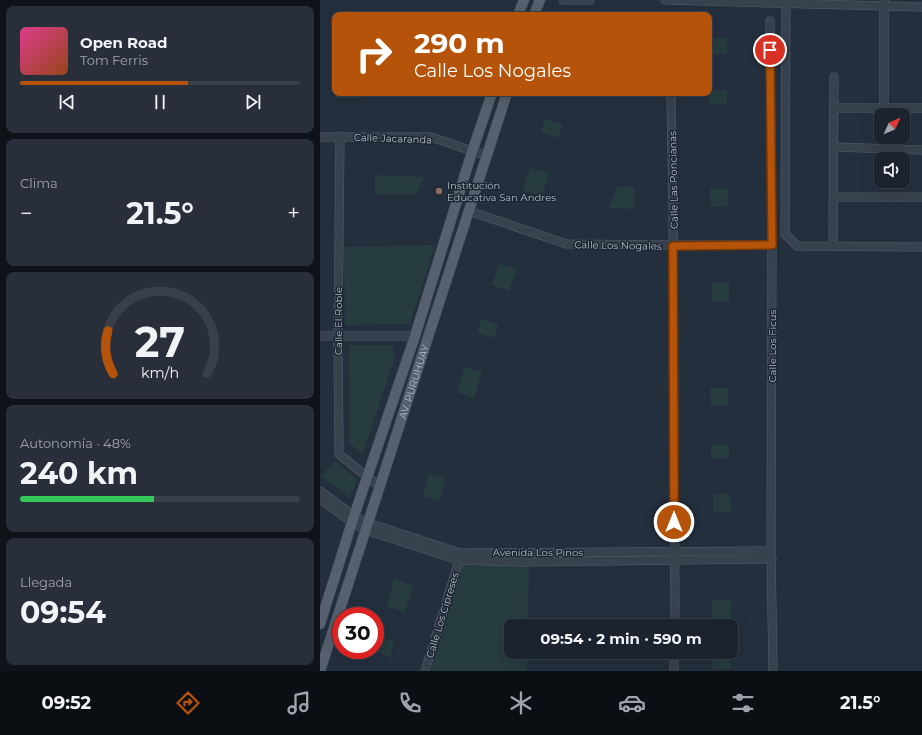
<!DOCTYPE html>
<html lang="es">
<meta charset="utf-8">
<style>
:root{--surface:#1b232e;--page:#282f3a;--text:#f1f3f6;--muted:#a0a4aa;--line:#39404a;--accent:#b45309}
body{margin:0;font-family:Montserrat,sans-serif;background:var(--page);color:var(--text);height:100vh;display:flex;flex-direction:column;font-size:15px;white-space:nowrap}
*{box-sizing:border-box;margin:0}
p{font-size:13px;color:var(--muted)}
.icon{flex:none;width:22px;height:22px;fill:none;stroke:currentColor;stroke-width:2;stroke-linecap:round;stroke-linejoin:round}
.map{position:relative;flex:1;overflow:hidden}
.drawer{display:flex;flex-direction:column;gap:6px;padding:6px;background:#0f1319;width:320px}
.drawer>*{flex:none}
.hud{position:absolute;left:12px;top:12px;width:380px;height:84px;border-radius:8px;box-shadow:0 4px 16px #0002,0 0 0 1px var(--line);background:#b45309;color:#fff;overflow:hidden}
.needle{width:26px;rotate:45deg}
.buttons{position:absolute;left:554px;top:108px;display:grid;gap:8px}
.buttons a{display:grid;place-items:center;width:36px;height:36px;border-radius:8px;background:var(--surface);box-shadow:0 4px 16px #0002,0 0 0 1px var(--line);font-size:20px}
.speed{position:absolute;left:12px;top:607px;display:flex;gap:8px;font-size:20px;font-weight:700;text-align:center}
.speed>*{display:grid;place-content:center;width:52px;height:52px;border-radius:50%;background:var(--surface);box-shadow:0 4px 16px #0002,0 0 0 1px var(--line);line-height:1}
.speed .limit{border:6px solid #d22;background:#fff;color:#111}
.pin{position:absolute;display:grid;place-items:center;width:34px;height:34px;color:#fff;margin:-17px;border:2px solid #fff;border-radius:50%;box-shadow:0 1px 4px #0007}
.me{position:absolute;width:44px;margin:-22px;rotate:0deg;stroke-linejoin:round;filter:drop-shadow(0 0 3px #0008)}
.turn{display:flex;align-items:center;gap:14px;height:84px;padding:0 16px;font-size:18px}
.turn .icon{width:52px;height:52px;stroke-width:2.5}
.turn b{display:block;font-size:28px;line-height:34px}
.big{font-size:30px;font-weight:700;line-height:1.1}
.drawer .tile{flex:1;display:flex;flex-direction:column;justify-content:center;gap:6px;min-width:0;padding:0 14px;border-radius:8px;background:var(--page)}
.drawer .dial{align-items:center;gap:0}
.dial svg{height:104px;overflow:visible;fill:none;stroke:var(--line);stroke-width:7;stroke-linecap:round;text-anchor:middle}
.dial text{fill:var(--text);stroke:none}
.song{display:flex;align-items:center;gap:12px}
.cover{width:48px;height:48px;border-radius:6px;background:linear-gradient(135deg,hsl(330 70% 55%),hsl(20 70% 35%))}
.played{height:4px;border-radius:2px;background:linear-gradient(90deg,var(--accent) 60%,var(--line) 60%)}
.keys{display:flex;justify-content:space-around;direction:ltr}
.heat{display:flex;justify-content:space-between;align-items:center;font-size:22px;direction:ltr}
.charge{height:6px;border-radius:3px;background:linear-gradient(90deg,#34c759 48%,var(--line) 0)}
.trip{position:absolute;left:184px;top:619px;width:234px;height:40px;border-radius:8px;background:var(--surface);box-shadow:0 4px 16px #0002,0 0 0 1px var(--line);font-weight:700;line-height:40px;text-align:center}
.menu{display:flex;height:64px;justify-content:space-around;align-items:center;background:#0b0e12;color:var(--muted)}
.menu .icon{width:28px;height:28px}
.menu .selected{color:var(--accent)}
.menu b{font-size:18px;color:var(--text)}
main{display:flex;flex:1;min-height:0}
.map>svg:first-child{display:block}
.green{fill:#263c3f}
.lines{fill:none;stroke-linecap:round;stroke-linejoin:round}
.minor-casing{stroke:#565f6c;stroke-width:9}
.major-casing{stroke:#414a57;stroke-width:11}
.minor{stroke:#38414e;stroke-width:8}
.major{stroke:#56606e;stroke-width:10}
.route-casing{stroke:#753606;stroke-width:10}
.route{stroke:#b45309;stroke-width:7}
.education-dot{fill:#8d6e63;stroke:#1d2633;stroke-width:1.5}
.labels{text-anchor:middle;stroke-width:3;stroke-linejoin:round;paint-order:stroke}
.street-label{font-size:10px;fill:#b4bcc9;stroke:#1d2633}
.poi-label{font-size:10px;fill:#b4bcc9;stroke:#1d2633;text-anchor:start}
</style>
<main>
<section class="drawer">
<div class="tile">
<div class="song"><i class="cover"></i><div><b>Open Road</b><p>Tom Ferris</p></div></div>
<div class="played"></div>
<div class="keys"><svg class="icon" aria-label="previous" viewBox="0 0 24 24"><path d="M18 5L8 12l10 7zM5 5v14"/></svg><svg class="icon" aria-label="pause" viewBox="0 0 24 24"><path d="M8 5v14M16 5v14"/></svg><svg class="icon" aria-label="next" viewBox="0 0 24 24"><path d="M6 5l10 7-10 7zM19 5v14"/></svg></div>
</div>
<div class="tile"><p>Clima</p>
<div class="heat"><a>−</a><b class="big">21.5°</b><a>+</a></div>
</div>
<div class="tile dial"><svg viewBox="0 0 100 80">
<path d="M14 69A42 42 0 1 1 86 69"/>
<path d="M14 69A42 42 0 0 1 10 36" stroke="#b45309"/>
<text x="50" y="56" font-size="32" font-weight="700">27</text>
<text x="50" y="72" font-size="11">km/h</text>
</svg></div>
<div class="tile"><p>Autonomía · 48%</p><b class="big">240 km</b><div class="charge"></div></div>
<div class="tile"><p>Llegada</p><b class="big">09:54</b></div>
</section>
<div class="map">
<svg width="602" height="671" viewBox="0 0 602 671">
<rect width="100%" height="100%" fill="#242f3e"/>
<g class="green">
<rect x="389" y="38" width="18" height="16"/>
<rect x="389" y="90" width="18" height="14"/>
<path d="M16,93H40V99L16,98Z"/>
<path d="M75,93H129L127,97L76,96Z"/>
<path d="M225,119L243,125L238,138L221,132Z"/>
<path d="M210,167L229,173L222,196L203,190Z"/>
<path d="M55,175L104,177L96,194H55Z"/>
<path d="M297,187H314V209L289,208Z"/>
<path d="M390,189H408V206L391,207Z"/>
<path d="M115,245L90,324L25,325L24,247Z"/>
<path d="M179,263L197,269L189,291L172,285Z"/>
<rect x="392" y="283" width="17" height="18"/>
<path d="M161,319L178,325L174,338L157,333Z"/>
<path d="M29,345H72L75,357L43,454L30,444Z"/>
<path d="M145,367L162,372L154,398L137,392Z"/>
<path d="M408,388V406H391L390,388Z"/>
<rect x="391" y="445" width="18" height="13"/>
<path d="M15,461L37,479L30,498L1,476Z"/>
<path d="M109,473L126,478L120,501L103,496Z"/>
<path d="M393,494H410L411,512H393Z"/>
<path d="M142,565L209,566L208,626H191V652H207V671H111Z"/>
<path d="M74,579L93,586L85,612L67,606Z"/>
<rect x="392" y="600" width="19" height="18"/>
<path d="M57,636L74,641L70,657L53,651V650H55V644Z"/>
<path d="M392,654H411V669H393Z"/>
</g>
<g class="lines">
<g class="minor-casing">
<g id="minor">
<path d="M243,0H270"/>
<path d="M345,0L602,7"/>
<path d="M466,0L465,234L477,246L602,247"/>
<path d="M564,0V108"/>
<path d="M450,21L452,245L451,551L453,671"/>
<path d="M351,93L353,208L355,626"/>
<path d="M514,108H602"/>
<path d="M20,136L18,336L19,454L48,478L60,486"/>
<path d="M0,137H111L167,156"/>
<path d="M514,147L602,150"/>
<path d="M514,197H602"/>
<path d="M149,211L247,244L353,245H452"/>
<path d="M513,246L514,77"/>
<path d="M0,336H95"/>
<path d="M0,491L34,516L48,523L140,553L451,551"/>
<path d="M0,499L33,523L46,530L138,560L202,562L452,559"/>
<path d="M354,652V671"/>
<path d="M105,671L137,567L139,555"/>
</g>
</g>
<g class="major-casing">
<g id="major">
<path d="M198,15L204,0"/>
<path d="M214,15L220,0"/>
<path d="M0,624L34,516L95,336L152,152L172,93"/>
<path id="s1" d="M0,671L187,93"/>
</g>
</g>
<use href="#minor" class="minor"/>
<use href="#major" class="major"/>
</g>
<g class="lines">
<g class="route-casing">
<path id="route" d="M354,522L353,246L452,245L450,50"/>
</g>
<use href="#route" class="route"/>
</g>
<circle class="education-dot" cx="119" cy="191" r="4"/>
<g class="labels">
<g class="street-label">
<text transform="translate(73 138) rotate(2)" y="4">Calle Jacaranda</text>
<text transform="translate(353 180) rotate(-91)" y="4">Calle Las Poncianas</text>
<text transform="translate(298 245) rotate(1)" y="4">Calle Los Nogales</text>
<text transform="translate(18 321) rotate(-90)" y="4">Calle El Roble</text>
<text transform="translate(452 346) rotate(-90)" y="4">Calle Los Ficus</text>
<text dy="4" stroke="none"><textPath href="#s1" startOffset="304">AV. PURUHUAY</textPath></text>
<text x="218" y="556">Avenida Los Pinos</text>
<text transform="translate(122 615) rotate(-73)" y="4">Calle Los Cipreses</text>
</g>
<g class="poi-label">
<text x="127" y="189">Institución<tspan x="127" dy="12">Educativa San Andres</tspan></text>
</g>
</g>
</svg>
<div class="buttons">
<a><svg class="needle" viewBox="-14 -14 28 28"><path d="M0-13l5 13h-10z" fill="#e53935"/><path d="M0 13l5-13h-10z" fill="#a0a4aa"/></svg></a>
<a><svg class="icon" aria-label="sound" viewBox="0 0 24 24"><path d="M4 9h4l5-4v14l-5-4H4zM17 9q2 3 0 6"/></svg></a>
</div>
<div class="speed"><div class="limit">30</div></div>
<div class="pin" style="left:450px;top:50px;background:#d93025"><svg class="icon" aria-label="arrive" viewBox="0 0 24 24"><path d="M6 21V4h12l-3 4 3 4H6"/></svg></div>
<svg class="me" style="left:354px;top:522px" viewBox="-20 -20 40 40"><circle r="17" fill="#b45309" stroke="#fff" stroke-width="3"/><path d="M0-11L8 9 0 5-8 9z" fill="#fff"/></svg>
<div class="trip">09:54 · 2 min · 590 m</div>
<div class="hud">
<div class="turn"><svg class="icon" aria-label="right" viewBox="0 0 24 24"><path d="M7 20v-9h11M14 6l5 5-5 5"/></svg><div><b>290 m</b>Calle Los Nogales</div></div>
</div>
</div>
</main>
<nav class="menu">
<b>09:52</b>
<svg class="icon selected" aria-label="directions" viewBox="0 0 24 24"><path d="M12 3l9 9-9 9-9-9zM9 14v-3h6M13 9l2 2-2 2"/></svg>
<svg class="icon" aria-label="music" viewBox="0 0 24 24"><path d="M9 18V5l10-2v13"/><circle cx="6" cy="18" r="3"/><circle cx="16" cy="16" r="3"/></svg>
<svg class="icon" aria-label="phone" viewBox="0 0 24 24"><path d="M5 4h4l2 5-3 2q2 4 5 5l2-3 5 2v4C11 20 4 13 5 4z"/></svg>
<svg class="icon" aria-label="climate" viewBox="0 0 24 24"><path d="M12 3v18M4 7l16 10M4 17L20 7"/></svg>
<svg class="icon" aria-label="car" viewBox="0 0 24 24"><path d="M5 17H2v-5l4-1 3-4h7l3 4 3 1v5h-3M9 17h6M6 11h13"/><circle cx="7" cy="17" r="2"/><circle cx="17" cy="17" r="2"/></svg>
<svg class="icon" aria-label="filters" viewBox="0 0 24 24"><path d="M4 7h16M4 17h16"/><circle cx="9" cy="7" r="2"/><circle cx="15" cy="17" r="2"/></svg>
<b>21.5°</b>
</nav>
